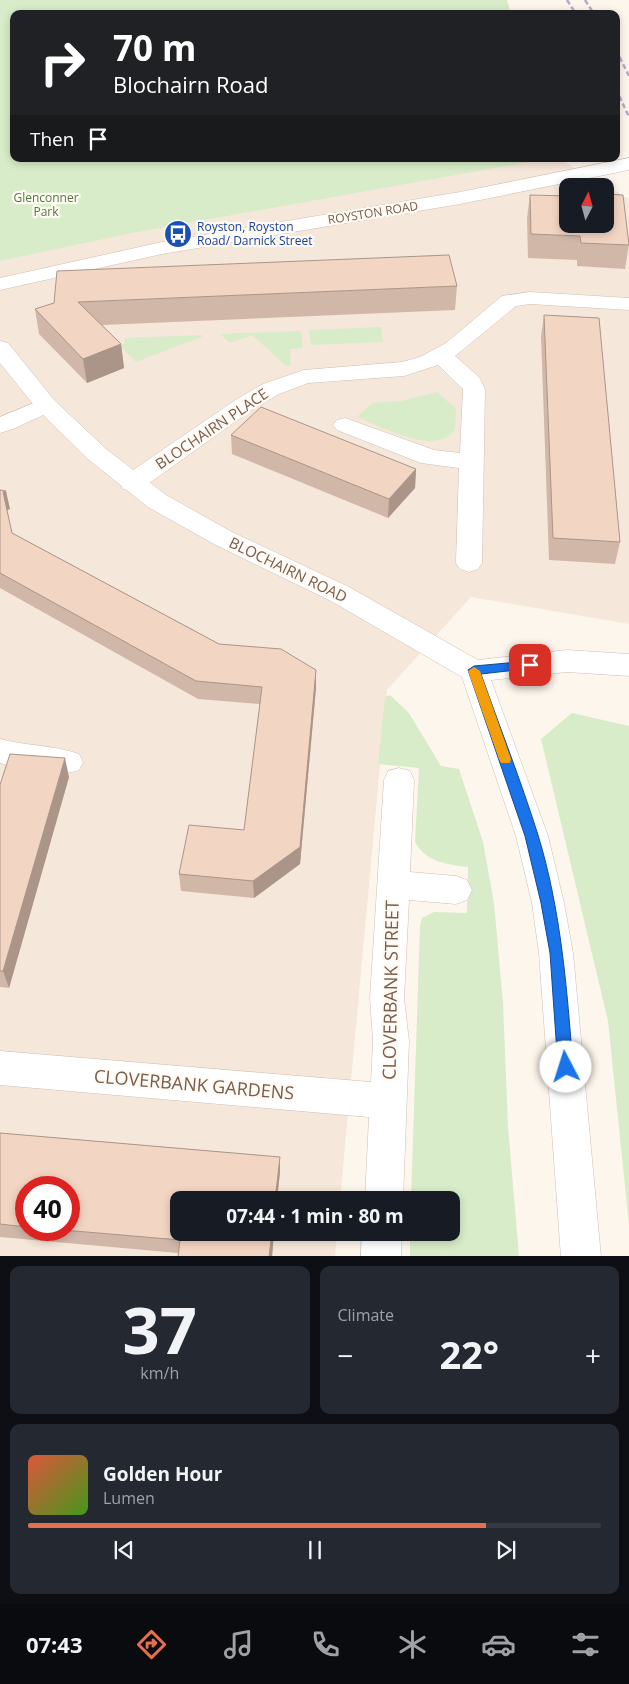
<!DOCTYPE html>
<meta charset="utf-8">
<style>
:root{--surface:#171b24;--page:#242831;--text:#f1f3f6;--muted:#9ea1a6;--line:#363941;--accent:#e76f51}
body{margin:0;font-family:"Open Sans",sans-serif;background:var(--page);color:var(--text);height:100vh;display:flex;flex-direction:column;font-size:19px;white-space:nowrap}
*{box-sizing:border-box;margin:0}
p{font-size:16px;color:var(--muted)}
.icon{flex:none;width:28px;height:28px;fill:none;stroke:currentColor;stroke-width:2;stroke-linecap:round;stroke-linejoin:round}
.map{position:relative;height:1256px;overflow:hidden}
.panel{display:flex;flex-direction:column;gap:10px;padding:10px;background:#0d0f14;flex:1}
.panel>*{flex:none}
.guide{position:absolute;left:10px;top:10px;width:610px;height:152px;border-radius:10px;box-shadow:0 2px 8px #0003;background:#202124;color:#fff;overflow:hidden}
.needle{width:32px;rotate:6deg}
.controls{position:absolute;left:559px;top:178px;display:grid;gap:10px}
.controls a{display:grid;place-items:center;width:55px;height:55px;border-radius:10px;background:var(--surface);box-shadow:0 2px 8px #0003;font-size:25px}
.speed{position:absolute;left:15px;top:1176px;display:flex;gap:10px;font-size:25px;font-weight:700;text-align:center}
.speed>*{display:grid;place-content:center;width:65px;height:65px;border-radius:50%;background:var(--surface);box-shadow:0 2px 8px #0003;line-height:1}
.speed .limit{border:8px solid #d22;background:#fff;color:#111}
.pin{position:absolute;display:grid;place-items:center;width:42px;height:42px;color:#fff;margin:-21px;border-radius:10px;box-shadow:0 2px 8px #0006}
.me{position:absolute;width:55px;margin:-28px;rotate:355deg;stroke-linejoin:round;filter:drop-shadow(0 0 4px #0008)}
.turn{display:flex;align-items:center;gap:18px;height:105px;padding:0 20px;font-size:22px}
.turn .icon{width:65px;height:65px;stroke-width:2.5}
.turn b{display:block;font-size:35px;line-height:42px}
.then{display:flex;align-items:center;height:48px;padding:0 20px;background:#0003;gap:10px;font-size:19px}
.big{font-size:38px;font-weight:700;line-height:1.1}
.panel .tile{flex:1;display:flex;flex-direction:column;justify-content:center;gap:8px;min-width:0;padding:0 18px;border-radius:10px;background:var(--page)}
.panel .dial{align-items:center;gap:0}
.dial b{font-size:65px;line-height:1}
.song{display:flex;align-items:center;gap:15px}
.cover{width:60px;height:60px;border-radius:8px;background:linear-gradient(135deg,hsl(10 70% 55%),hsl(100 70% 35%))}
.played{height:5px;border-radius:2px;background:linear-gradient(90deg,var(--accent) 80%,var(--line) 80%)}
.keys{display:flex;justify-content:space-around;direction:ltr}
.heat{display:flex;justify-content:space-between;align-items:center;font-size:28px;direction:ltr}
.panel .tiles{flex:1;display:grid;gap:10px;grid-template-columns:1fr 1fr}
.tile:last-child{grid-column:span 2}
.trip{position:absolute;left:170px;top:1191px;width:290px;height:50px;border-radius:10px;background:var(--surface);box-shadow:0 2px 8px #0003;font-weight:700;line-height:50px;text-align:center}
.tab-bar{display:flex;height:80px;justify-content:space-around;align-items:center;background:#090b0e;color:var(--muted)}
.tab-bar .icon{width:35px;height:35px}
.tab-bar .selected{color:var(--accent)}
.tab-bar b{font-size:22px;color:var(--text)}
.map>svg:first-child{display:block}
.residential{fill:#f5e8da;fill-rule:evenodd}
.green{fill:#d8ecc9}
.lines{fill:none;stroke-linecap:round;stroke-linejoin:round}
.pedestrian-casing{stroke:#d1beb0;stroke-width:1}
.minor-casing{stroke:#d1beb0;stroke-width:1}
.tertiary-casing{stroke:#d1beb0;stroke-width:1}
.pedestrian{fill:#fff;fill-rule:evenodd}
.minor{fill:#fff;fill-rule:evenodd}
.tertiary{fill:#fff;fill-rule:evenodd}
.rail{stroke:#b9a8c9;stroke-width:2.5;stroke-dasharray:5 3;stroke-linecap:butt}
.wall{fill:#d1b7a8;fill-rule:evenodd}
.shaded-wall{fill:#aa9588}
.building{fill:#f3d5c3;stroke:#aa9588}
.route{fill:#1a73e8;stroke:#114b97}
.slow{fill:#f59e0b}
.labels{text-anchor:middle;stroke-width:4.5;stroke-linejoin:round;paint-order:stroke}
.far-park-label{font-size:12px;fill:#537a41;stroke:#fffaf3}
.far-street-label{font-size:12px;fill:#7a5c4d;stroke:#fffaf3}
.far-transit-label{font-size:12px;fill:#164399;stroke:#fffaf3;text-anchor:start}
.street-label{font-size:15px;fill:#7a5c4d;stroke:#fffaf3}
.near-street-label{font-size:18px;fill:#7a5c4d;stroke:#fffaf3}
</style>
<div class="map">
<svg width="629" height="1257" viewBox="0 0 629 1257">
<rect width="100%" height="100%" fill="#fdf6ec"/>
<path class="residential" d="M534,160L563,161L629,199V624L471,597L387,690L340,1200H179V1232L337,1233L335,1256H0V260L132,232ZM568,186H605V224H568ZM26,1188H69V1230H26Z"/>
<g class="green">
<path d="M0,0H507L511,14H14V159H561L562,162L534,161L132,233L0,261Z"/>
<path d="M381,327L383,342L311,345L309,330Z"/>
<path d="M298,331L301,332L303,348L290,349L291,365L286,366L252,335L230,343L220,334Z"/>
<path d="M202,335V337L136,362L119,345L125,343V338Z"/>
<path d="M437,392L456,409L455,429C438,458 380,426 357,417L372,403L401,401Z"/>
<path d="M390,695L409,713L441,766L459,769L483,842L494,903L503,1002L508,1127L519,1256H410V1233L451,1232V1200H411L420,925L422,918L434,912L467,913L468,867C446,864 427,863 415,842L419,768L378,764L385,697Z"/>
<path d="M572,713L629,726V1225L608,1021L541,739Z"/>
</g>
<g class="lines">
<g class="pedestrian-casing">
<path id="pedestrian" d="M46,398L54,400L58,405L54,410L13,429L0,430V417Z"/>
</g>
<g class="minor-casing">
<g id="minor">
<path d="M530,292L629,298V310L530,304L516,306L455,356L479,377L485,389L482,563L478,569L469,572L460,569L456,563L459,468L421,463L337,430L333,425L337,420L345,418L434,450L460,453L463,389L438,365L404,376L308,383L279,394L250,411L141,489L132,491L123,489L120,483L123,477L234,401L263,384L304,370L402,362L420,357L446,343L502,296Z"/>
<path d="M5,417L13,419L17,424L13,429L0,433V418Z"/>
<path d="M0,739C26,746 53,745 79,754L83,762L79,770C56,778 23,769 0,763Z"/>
<path d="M399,768L410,771L414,780L410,872L456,876L467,880L472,890L467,900L456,904L409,900L404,998L409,1041L403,1200H365L369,1117L0,1085V1051L371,1082L373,1041L370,998L384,780L388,771Z"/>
<path d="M362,1232H401V1257H361Z"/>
</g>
</g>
<g class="tertiary-casing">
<g id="tertiary">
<path d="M629,158V170L460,204L162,254L0,290V278L162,242L460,192Z"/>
<path d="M0,341L8,343L54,400L106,449L166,495L232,532L349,587L478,660L567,650L629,654V676L567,672L491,680L548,836L564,903L573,953L601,1257H561L539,953L532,903L516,836L462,677L331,601L214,544L148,507L88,459L38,410L0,363Z"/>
</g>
</g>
<use href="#pedestrian" class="pedestrian"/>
<use href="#minor" class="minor"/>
<use href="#tertiary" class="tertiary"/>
<g class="rail">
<path d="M567,0L576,14"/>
<path d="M585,0L594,14"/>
<path d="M616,50L629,76"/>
<path d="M616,89L629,117"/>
</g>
</g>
<g class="wall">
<path d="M530,195L629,244L625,269L577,266V260L528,258L527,218Z"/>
<path d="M457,286L455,310L102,325L121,344L124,368L87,383L39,334L35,309L54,303Z"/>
<path d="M544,315L620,542L615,564L549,560L541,336Z"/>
<path d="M231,435L416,469L415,488L388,518L232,454Z"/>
<path d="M0,490L10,509L7,510L12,533L219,644L316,670V688L300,864L254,898L181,891L179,874L244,830L260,704L198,699L0,588Z"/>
<path d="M69,777L9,988L0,987V785Z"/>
<path d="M0,1133L280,1157V1172L277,1200H179L274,1232L272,1257H178V1253L0,1237ZM26,1188L69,1230H26Z"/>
</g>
<g class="shaded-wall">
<path d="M121,344L124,368L87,383L83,359Z"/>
<path d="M416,469L415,488L388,518L389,499Z"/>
<path d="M6,491L10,509L7,510L3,492Z"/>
<path d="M316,670V688L300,864L254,898L253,881Z"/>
<path d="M65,758L69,777L9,988L3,971Z"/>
<path d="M280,1157V1172L277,1200H275Z"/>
<path d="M272,1232H274L272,1257H269Z"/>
</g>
<g class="building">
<path d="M605,194L623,195L629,245L581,243L580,236L531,234L530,195L568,196V224H605Z"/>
<path d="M449,255L457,286L78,302L121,344L83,359L35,309L54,303L57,271Z"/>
<path d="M544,315L599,318L620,542L553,538Z"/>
<path d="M261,407L416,469L389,499L231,435Z"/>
<path d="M0,490L6,491L3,492L12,533L219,644L281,649L316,670L300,847L253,881L179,874L189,825L244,830L262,687L196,681L0,573Z"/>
<path d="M10,754L65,758L3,971H0V785Z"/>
<path d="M0,1133L280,1157L275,1200H179V1232H272L269,1257H178L180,1240L63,1230H69V1188H26V1227L0,1224Z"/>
</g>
<path class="route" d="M530,661L536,665L534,668L481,674C500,728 521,781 538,835C561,910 567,989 573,1067L571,1072L566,1074L561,1072L558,1067L550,953L541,903L525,836L468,670L474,666Z"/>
<path class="slow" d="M474,667L480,671L511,759L510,763H501L499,759L468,671Z"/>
<defs>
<g id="bus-disc" transform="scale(1.4375)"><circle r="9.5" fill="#1a4fb4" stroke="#fffaf3"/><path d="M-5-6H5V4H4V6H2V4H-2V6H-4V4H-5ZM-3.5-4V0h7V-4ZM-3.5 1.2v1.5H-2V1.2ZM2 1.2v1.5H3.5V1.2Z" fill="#fff"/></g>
</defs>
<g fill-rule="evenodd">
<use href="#bus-disc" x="178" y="234"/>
</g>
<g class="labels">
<g class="far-park-label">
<text x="46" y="202">Glenconner<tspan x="46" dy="14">Park</tspan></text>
</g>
<g class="far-street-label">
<text transform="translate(373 213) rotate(-9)" y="4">ROYSTON ROAD</text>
</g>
<g class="far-transit-label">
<text x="197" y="231">Royston, Royston<tspan x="197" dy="14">Road/ Darnick Street</tspan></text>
</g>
<g class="street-label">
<text transform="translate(212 429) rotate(-34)" y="5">BLOCHAIRN PLACE</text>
<text transform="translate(288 570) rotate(26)" y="5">BLOCHAIRN ROAD</text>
</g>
<g class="near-street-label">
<text transform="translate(391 990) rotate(-89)" y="6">CLOVERBANK STREET</text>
<text transform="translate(194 1085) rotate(5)" y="6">CLOVERBANK GARDENS</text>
</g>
</g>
</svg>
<div class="controls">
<a><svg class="needle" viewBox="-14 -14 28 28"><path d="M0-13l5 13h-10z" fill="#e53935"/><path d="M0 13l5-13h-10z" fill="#9ea1a6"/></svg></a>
</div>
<div class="speed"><div class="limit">40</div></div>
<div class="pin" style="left:530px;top:665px;background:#d93025"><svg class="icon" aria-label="arrive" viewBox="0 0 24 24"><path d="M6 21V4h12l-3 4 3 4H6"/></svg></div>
<svg class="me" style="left:566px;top:1067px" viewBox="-20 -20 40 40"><circle r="19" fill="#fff"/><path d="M0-13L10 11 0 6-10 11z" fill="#1a73e8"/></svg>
<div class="trip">07:44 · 1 min · 80 m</div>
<div class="guide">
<div class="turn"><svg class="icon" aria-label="right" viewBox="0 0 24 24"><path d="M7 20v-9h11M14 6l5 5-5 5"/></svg><div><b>70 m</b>Blochairn Road</div></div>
<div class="then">Then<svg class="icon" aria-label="arrive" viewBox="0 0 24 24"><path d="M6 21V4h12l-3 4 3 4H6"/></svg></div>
</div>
</div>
<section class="panel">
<div class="tiles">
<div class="tile dial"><b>37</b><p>km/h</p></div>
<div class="tile"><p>Climate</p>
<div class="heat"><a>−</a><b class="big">22°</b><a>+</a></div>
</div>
<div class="tile">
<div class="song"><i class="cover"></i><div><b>Golden Hour</b><p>Lumen</p></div></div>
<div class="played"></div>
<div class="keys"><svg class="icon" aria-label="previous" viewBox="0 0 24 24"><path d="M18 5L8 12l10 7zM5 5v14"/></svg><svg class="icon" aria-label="pause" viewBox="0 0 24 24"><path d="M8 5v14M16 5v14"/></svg><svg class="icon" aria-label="next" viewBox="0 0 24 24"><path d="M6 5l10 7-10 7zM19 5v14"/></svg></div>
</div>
</div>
</section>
<nav class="tab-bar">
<b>07:43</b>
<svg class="icon selected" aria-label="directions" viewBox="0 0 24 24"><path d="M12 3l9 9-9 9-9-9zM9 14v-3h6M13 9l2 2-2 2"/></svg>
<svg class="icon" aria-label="music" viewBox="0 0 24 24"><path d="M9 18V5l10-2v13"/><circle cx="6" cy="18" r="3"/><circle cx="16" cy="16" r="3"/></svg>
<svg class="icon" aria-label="phone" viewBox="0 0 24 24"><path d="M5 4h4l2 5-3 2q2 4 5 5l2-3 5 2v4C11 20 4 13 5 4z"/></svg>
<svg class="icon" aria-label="climate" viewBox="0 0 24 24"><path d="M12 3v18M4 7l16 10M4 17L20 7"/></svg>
<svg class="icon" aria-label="car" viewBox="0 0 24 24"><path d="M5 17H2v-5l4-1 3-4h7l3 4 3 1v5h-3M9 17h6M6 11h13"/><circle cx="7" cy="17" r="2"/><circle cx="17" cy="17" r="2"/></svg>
<svg class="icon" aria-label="filters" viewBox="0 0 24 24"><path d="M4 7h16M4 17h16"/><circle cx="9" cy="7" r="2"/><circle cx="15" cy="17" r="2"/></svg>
</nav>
